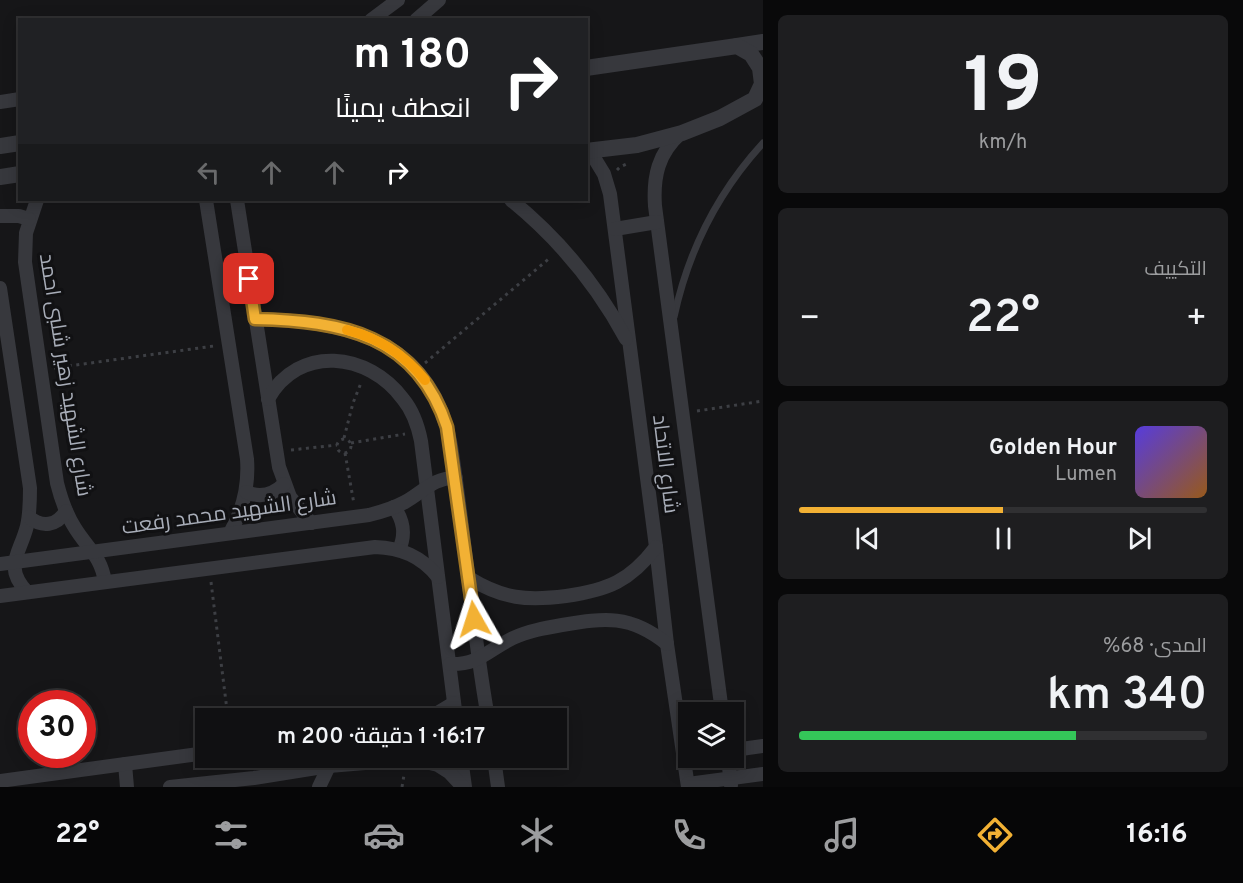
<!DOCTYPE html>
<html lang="ar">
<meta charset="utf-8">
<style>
:root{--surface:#101012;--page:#1e1e20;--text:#f1f3f6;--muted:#9c9d9f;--line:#303032;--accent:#f2b134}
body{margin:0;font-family:Overpass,Cairo,sans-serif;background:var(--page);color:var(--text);direction:rtl;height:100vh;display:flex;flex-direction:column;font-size:22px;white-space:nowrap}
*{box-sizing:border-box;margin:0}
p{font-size:20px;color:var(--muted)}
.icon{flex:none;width:33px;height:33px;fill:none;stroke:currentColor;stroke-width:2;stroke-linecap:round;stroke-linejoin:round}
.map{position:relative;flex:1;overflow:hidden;direction:ltr}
.sheet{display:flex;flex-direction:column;gap:15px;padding:15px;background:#09090a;width:480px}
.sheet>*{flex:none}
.guide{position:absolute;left:18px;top:18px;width:570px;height:183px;border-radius:0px;box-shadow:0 3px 15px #0003,0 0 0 2px var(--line);direction:rtl;background:#202124;color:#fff;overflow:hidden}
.tools{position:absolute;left:678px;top:702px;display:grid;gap:12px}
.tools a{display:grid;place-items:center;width:66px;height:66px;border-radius:0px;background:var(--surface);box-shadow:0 3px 15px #0003,0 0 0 2px var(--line);font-size:30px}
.speed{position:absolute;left:18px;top:690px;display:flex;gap:12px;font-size:30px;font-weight:700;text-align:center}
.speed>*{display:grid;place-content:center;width:78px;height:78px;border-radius:50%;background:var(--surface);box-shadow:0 3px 15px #0003,0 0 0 2px var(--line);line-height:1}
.speed .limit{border:9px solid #d22;background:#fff;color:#111}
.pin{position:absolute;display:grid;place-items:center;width:51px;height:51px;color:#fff;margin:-26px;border-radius:12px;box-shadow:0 3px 9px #0006}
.me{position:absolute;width:66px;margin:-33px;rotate:354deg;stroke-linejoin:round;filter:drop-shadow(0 0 4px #0008)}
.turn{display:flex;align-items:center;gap:21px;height:126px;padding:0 18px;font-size:27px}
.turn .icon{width:78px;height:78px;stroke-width:2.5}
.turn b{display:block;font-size:42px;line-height:51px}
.lanes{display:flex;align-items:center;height:57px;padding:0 18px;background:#0003;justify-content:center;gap:30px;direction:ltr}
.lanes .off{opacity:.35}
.big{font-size:45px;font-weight:600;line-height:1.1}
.sheet .tile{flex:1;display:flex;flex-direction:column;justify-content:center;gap:9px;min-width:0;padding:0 21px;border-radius:9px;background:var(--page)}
.sheet .dial{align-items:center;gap:0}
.dial b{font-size:78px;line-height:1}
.song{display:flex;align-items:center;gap:18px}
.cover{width:72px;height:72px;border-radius:9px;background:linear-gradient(135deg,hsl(250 70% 55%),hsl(30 70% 35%))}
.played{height:6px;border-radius:3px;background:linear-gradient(90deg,var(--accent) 50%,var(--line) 50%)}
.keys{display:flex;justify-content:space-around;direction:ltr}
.heat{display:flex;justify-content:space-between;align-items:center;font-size:33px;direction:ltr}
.charge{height:9px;border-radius:4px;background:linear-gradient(90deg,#34c759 68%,var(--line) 0)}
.trip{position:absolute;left:195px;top:708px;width:372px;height:60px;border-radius:0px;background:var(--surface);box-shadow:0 3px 15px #0003,0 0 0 2px var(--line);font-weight:600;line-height:60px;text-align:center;direction:rtl}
.tab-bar{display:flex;height:96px;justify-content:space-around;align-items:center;background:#060607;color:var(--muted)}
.tab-bar .icon{width:42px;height:42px}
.tab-bar .current{color:var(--accent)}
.tab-bar b{font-size:27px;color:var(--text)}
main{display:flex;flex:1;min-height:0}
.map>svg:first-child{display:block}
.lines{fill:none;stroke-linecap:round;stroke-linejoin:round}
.path{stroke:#3d3f44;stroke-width:3;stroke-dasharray:3 4.5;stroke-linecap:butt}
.service{stroke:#37383d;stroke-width:7}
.minor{stroke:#37383d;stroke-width:14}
.tertiary{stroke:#37383d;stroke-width:16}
.route-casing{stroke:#9d7322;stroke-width:15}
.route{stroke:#f2b134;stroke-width:10}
.slow{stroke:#f59e0b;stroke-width:10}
.labels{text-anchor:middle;stroke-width:6;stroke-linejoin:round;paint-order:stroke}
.street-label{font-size:21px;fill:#a8adb8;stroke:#111113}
</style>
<main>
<section class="sheet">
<div class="tile dial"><b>19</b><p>km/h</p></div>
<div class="tile"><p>التكييف</p>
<div class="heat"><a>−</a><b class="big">22°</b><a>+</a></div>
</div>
<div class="tile">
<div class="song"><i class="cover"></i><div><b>Golden Hour</b><p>Lumen</p></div></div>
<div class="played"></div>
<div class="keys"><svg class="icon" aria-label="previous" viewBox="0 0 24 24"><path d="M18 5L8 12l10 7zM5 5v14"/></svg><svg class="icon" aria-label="pause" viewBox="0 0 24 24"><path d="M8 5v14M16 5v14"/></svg><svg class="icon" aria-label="next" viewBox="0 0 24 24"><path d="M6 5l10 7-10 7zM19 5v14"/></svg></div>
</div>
<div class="tile"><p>المدى · 68%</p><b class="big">340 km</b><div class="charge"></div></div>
</section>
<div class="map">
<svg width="763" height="787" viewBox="0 0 763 787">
<rect width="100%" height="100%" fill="#161618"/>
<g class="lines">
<g class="path">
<path d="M617,170L620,167L629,163"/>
<path d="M425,363L551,257"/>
<path d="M54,368L214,346"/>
<path d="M697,411L763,401"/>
<path d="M344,438L353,403L361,383"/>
<circle cx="344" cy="446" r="7"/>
<path d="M351,443L405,434"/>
<path d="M291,450L337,445"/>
<path d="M345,453L354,504"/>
<path d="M211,582L228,718"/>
<path d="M402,787L404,775"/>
</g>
<path class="service" d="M674,317C688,252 718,192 763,143"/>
<g class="minor">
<path d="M371,20L398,0"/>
<path d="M416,20L439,0"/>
<path d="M0,102L20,99"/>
<path d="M681,133C658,153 653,177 655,206L722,712"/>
<path d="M590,151L604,174L610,194L656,547L667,644L688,787"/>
<path d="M37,200L26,233L25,262L57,483C61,499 66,514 75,528C88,549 101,556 105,582"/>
<path d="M206,200L247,459C249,486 243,510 230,533"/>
<path d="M237,200L279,467L290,497L311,523"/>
<path d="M511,200C559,239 597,285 626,339"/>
<path d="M0,216H19L29,219"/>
<path d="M615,229L657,222"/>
<path d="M0,288L30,488C30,501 30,513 27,526C20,554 3,566 27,592"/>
<path d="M255,319C349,321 432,340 451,446C465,536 472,628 488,718"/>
<path d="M268,399C299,344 368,352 403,399C413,411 418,426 421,441L456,718"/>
<path d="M246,492C260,498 273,495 284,484"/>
<path d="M394,507C404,521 406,534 399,550"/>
<path d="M29,517C42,528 57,526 66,511"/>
<path d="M0,564L369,515C381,512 394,508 405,502C423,492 434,477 456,478"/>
<path d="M469,578C503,599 527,601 566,596C608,590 630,581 656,547"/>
<path d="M0,596L375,547C401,548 421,556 438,577"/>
<path d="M450,664C479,665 488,650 513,638C528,631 545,628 562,625C605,618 630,614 667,644"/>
<path d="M429,718L454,703"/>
<path d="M734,750L763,746"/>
<path d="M461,758L465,787"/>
<path d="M494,758L498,787"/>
<path d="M728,758L731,785"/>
<path d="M125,764L127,787"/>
<path d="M0,781L206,753"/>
<path d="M688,784L763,774"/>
<path d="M170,787L254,778L329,766L413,759L438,765L449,772L463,787"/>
<path d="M319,787L329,766"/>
</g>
<g class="tertiary">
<path d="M737,46L763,42"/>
<path d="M586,68L737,46L751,54L760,68L762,84L755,99L720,118L682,133L637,145L586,151"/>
<path d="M0,146L20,143"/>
<path d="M0,177L20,174"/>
</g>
</g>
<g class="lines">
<g class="route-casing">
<path id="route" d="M249,279L255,319C343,321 417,335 447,427L474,619"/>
</g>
<use href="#route" class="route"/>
<path class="slow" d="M347,330C379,338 404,354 425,380"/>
</g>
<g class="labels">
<g class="street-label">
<text transform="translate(66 375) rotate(81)" y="7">شارع الشهيد زهير شلبى احمد</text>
<text transform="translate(666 464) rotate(83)" y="7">شارع الاتحاد</text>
<text transform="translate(229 512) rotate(-8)" y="7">شارع الشهيد محمد رفعت</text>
</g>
</g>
</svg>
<div class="tools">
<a><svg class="icon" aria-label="layers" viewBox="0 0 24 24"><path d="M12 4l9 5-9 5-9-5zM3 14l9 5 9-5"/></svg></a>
</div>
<div class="speed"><div class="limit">30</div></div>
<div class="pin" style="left:249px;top:279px;background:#d93025"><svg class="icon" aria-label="arrive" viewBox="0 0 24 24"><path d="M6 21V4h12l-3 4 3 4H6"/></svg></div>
<svg class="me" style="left:474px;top:619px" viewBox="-20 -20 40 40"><path d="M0-17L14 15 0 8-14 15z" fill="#f2b134" stroke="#fff" stroke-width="4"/></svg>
<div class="trip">16:17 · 1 دقيقة · 200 m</div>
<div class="guide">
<div class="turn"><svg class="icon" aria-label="right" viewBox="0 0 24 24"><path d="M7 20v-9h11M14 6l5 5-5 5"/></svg><div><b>180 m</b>انعطف يمينًا</div></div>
<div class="lanes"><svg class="icon off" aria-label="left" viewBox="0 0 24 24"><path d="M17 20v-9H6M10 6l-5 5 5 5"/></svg><svg class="icon off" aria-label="ahead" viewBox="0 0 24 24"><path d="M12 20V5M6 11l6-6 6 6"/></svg><svg class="icon off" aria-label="ahead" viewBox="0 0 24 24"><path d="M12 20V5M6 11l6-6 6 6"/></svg><svg class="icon" aria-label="right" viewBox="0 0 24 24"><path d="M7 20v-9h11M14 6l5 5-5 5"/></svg></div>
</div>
</div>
</main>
<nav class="tab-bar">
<b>16:16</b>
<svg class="icon current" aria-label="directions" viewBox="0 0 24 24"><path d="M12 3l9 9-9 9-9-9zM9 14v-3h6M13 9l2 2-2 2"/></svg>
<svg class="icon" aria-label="music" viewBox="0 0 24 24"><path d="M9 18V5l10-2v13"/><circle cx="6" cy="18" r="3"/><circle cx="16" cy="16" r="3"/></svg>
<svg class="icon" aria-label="phone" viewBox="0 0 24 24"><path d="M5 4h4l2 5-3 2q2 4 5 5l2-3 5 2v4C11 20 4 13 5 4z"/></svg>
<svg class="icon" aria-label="climate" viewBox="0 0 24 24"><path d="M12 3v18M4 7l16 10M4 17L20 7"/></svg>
<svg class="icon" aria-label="car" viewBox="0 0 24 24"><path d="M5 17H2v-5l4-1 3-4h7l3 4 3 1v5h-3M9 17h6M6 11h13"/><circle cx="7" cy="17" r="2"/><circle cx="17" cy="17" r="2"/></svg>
<svg class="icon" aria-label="filters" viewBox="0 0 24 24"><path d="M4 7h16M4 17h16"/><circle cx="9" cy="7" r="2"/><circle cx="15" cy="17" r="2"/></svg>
<b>22°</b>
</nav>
